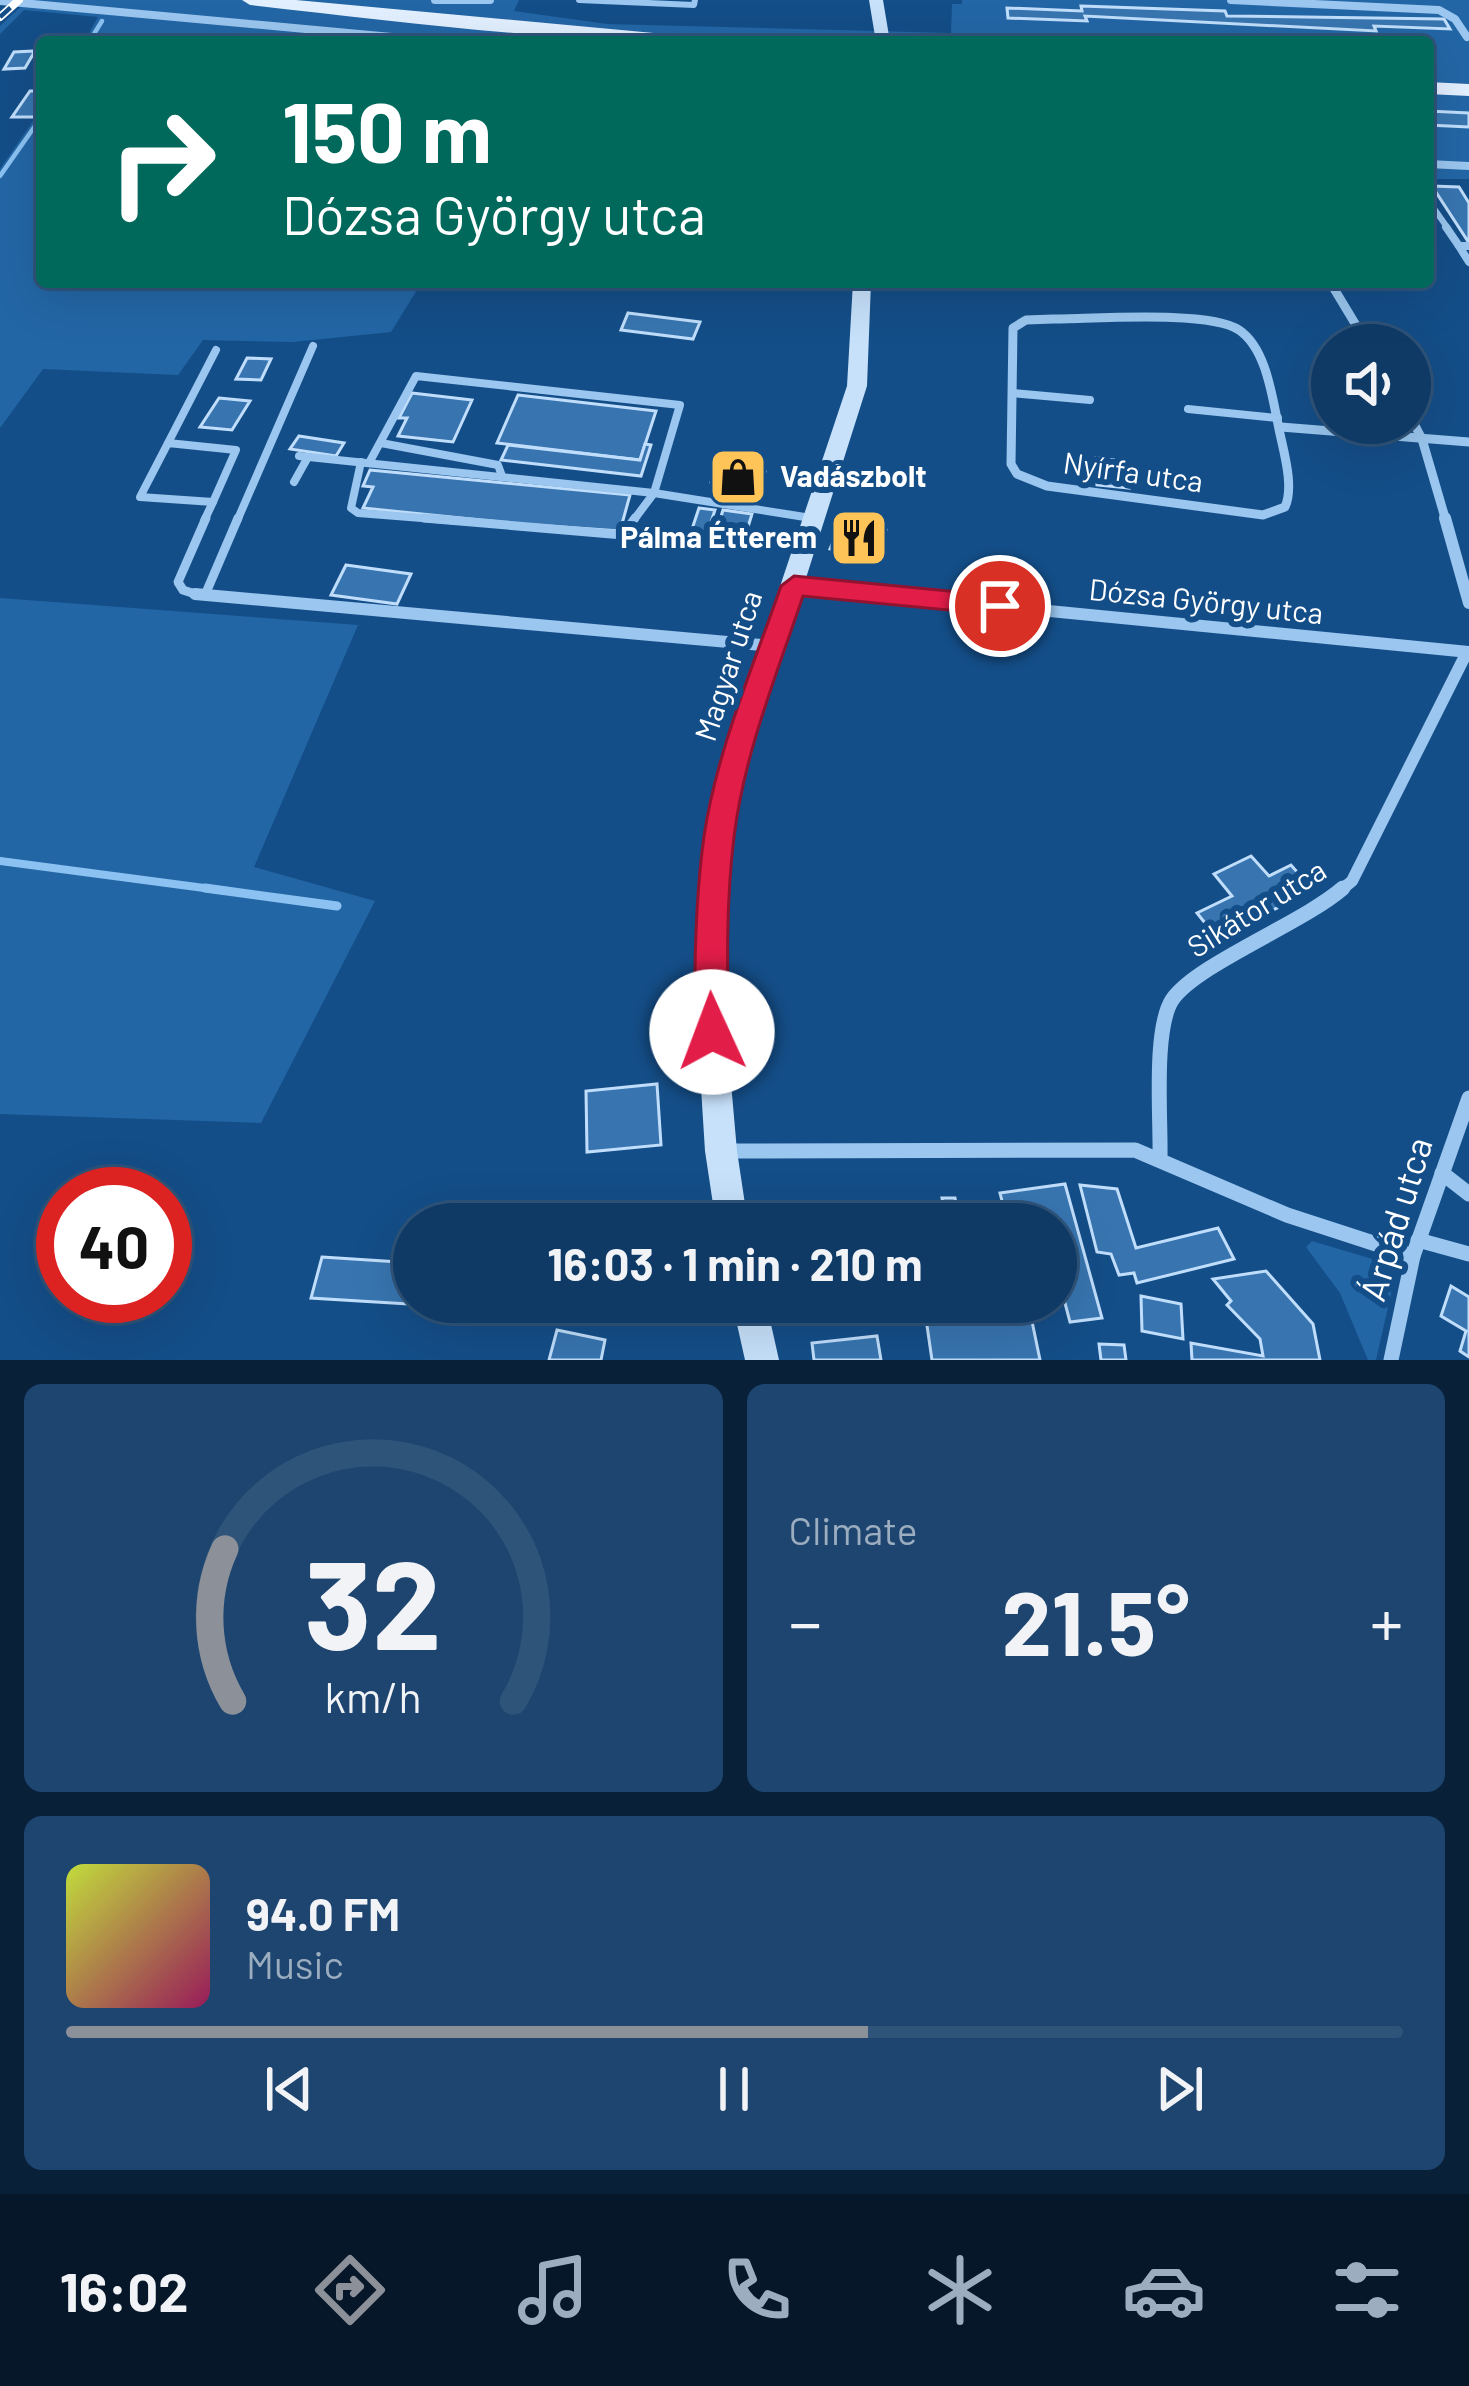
<!DOCTYPE html>
<meta charset="utf-8">
<style>
:root{--surface:#0f3a66;--page:#1d456f;--text:#f1f3f6;--muted:#9badbf;--line:#2f547a;--accent:#8c9099}
body{margin:0;font-family:Barlow,sans-serif;background:var(--page);color:var(--text);height:100vh;display:flex;flex-direction:column;font-size:45px;white-space:nowrap}
*{box-sizing:border-box;margin:0}
p{font-size:39px;color:var(--muted)}
.icon{flex:none;width:66px;height:66px;fill:none;stroke:currentColor;stroke-width:2;stroke-linecap:round;stroke-linejoin:round}
.map{position:relative;height:1360px;overflow:hidden}
.drawer{display:flex;flex-direction:column;gap:24px;padding:24px;background:#082038;flex:1}
.drawer>*{flex:none}
.top-card{position:absolute;left:36px;top:36px;width:1398px;height:252px;border-radius:12px;box-shadow:0 12px 48px #0002,0 0 0 3px var(--line);background:#00695c;color:#fff;overflow:hidden}
.buttons{position:absolute;left:1311px;top:324px;display:grid;gap:24px}
.buttons a{display:grid;place-items:center;width:120px;height:120px;border-radius:50%;background:var(--surface);box-shadow:0 12px 48px #0002,0 0 0 3px var(--line);font-size:60px}
.speed{position:absolute;left:36px;top:1167px;display:flex;gap:24px;font-size:60px;font-weight:700;text-align:center}
.speed>*{display:grid;place-content:center;width:156px;height:156px;border-radius:50%;background:var(--surface);box-shadow:0 12px 48px #0002,0 0 0 3px var(--line);line-height:1}
.speed .limit{border:18px solid #d22;background:#fff;color:#111}
.pin{position:absolute;display:grid;place-items:center;width:102px;height:102px;color:#fff;margin:-51px;border:6px solid #fff;border-radius:50%;box-shadow:0 3px 12px #0007}
.me{position:absolute;width:132px;margin:-66px;rotate:358deg;stroke-linejoin:round;filter:drop-shadow(0 0 9px #0008)}
.turn{display:flex;align-items:center;gap:42px;height:252px;padding:0 48px;font-size:54px}
.turn .icon{width:156px;height:156px;stroke-width:2.5}
.turn b{display:block;font-size:84px;line-height:102px}
.big{font-size:90px;font-weight:700;line-height:1.1}
.drawer .widget{flex:1;display:flex;flex-direction:column;justify-content:center;gap:18px;min-width:0;padding:0 42px;border-radius:18px;background:var(--page)}
.drawer .dial{align-items:center;gap:0}
.dial svg{height:312px;overflow:visible;fill:none;stroke:var(--line);stroke-width:7;stroke-linecap:round;text-anchor:middle}
.dial text{fill:var(--text);stroke:none}
.song{display:flex;align-items:center;gap:36px}
.cover{width:144px;height:144px;border-radius:18px;background:linear-gradient(135deg,hsl(70 70% 55%),hsl(330 70% 35%))}
.played{height:12px;border-radius:6px;background:linear-gradient(90deg,var(--accent) 60%,var(--line) 60%)}
.keys{display:flex;justify-content:space-around;direction:ltr}
.heat{display:flex;justify-content:space-between;align-items:center;font-size:66px;direction:ltr}
.drawer .tiles{flex:1;display:grid;gap:24px;grid-template-columns:1fr 1fr}
.widget:last-child{grid-column:span 2}
.trip{position:absolute;left:393px;top:1203px;width:684px;height:120px;border-radius:60px;background:var(--surface);box-shadow:0 12px 48px #0002,0 0 0 3px var(--line);font-weight:700;line-height:120px;text-align:center}
.dock{display:flex;height:192px;justify-content:space-around;align-items:center;background:#061729;color:var(--muted)}
.dock .icon{width:84px;height:84px}
.dock .current{color:var(--accent)}
.dock b{font-size:54px;color:var(--text)}
.map>svg:first-child{display:block}
.green{fill:#2366a6}
.lines{fill:none;stroke-linecap:round;stroke-linejoin:round}
.stream-far2{stroke:#8bc2f2;stroke-width:4.5}
.stream-far1{stroke:#8bc2f2;stroke-width:8}
.stream{stroke:#8bc2f2;stroke-width:9}
.building{fill:#3875b0;stroke:#c0defb;stroke-width:3}
.lane-far2{stroke:#9ac6ef;stroke-width:6}
.lane-far1{stroke:#9ac6ef;stroke-width:8}
.lane{stroke:#9ac6ef;stroke-width:9}
.street-far3{stroke:#9ac6ef;stroke-width:8}
.street-far2{stroke:#9ac6ef;stroke-width:9}
.street-far1{stroke:#9ac6ef;stroke-width:12}
.street{stroke:#9ac6ef;stroke-width:15}
.secondary{fill:#c7e1fb;fill-rule:evenodd}
.primary{fill:#e2efff;fill-rule:evenodd}
.rail-casing{stroke:#fff;stroke-width:8}
.rail{stroke:#144e88;stroke-width:4.5;stroke-dasharray:14;stroke-linecap:butt}
.route{fill:#e11d48;stroke:#92132f;stroke-width:3}
.labels{text-anchor:middle;stroke-width:12;stroke-linejoin:round;paint-order:stroke}
.street-label{font-size:30px;fill:#fff;stroke:#144e88}
.poi-label{font-size:30px;font-weight:bold;fill:#fff;stroke:#144e88;text-anchor:start}
.near-street-label{font-size:36px;fill:#fff;stroke:#144e88}
</style>
<div class="map">
<svg width="1469" height="1360" viewBox="0 0 1469 1360">
<rect width="100%" height="100%" fill="#144e88"/>
<g class="green">
<path d="M28,0H519L514,11L607,24L951,33L952,4H962V0H1469V179H1428V42H84L98,17L24,10L0,34V26Z"/>
<path d="M42,108V282H422L391,332L293,342L203,340L178,375L43,369L0,428V169Z"/>
<path d="M0,598L358,625L254,867L375,901L261,1123L0,1114Z"/>
<path d="M1312,1241L1379,1261L1395,1276L1376,1360H1368L1340,1293L1306,1247Z"/>
</g>
<g class="lines">
<g class="stream-far2">
<path d="M89,42L102,21"/>
<path d="M0,176L42,116"/>
</g>
<path class="stream-far1" d="M0,861L227,891"/>
<path class="stream" d="M205,888L337,906"/>
</g>
<g class="building">
<path d="M1081,6L1225,11L1227,16L1444,19L1450,29L1374,26L1376,31L1085,16L1087,21L1008,18L1007,8L1082,11Z"/>
<path d="M35,51L25,68L4,69L14,52Z"/>
<path d="M30,91H42V107L36,117H12Z"/>
<path d="M1428,111L1469,113V127L1428,125Z"/>
<path d="M1432,186L1459,187L1469,203V243Z"/>
<path d="M628,313L700,322L693,339L621,330Z"/>
<path d="M247,358L271,359L261,380L236,379Z"/>
<path d="M412,393L472,400L453,442L398,436L407,418H399Z"/>
<path d="M518,395L656,411L640,460L497,443Z"/>
<path d="M219,398L250,401L232,430L200,427Z"/>
<path d="M299,436L344,443L336,456L290,449Z"/>
<path d="M645,444L651,445L641,476L501,460L508,445L640,460Z"/>
<path d="M1096,458L1126,461L1129,488L1097,485Z"/>
<path d="M718,464L765,472L758,490L711,482Z"/>
<path d="M370,470L630,495L620,531L519,524L363,508L373,487L363,486Z"/>
<path d="M699,508L715,510L711,522L719,523L723,510L752,514L743,543L690,535Z"/>
<path d="M842,519L886,530L879,548L867,545L862,557L830,549Z"/>
<path d="M346,565L411,574L397,604L331,595Z"/>
<path d="M1251,856L1269,876L1291,865L1313,890L1217,938L1197,913L1232,896L1214,874Z"/>
<path d="M657,1084L661,1145L587,1152L586,1091Z"/>
<path d="M1065,1184L1102,1318L1070,1322L1056,1269V1224H1008L1000,1193Z"/>
<path d="M1080,1185L1117,1189L1136,1248L1218,1228L1234,1259L1137,1283L1134,1273L1119,1275L1111,1254L1097,1252Z"/>
<path d="M942,1198H955L959,1224H869L929,1219L927,1210L944,1209Z"/>
<path d="M322,1257L414,1263V1302H443L441,1306L311,1298Z"/>
<path d="M1266,1271L1313,1324L1320,1360H1192L1191,1343L1263,1356L1260,1339L1227,1305L1231,1301L1213,1279Z"/>
<path d="M1451,1286L1469,1297V1357L1460,1351L1466,1331L1441,1316Z"/>
<path d="M1141,1296L1181,1304L1183,1339L1142,1331Z"/>
<path d="M454,1302H501L495,1318Z"/>
<path d="M956,1302H1028L1040,1360H932L924,1305Z"/>
<path d="M557,1330L605,1340L601,1360H549Z"/>
<path d="M877,1336L881,1360H814L812,1343Z"/>
<path d="M1099,1344L1124,1345L1126,1360H1101Z"/>
</g>
<g class="lines">
<g class="lane-far2">
<path d="M579,0L694,5L695,0"/>
<path d="M600,38L636,42"/>
<path d="M1428,200L1449,230"/>
</g>
<g class="lane-far1">
<path d="M1446,227L1459,246H1469"/>
<path d="M1459,246L1469,262"/>
<path d="M1012,393L1090,400"/>
<path d="M1188,409L1278,418"/>
<path d="M168,443L236,450L213,502L140,497Z"/>
<path d="M168,443L216,350"/>
<path d="M381,443L498,465L502,476"/>
<path d="M299,456L654,493L811,518"/>
<path d="M361,462L351,508L358,513L460,521"/>
<path d="M369,463L416,376L680,405L654,493L633,521"/>
<path d="M294,482L308,457"/>
<path d="M204,521L213,502"/>
<path d="M237,521L313,346"/>
</g>
<g class="lane">
<path d="M424,518L623,535L635,518"/>
<path d="M195,594L183,590L178,582L206,518"/>
<path d="M205,595L238,518"/>
</g>
<g class="street-far3">
<path d="M435,0H490"/>
<path d="M1231,0L1439,10L1455,19L1467,37"/>
<path d="M0,1L446,42"/>
<path d="M1428,164L1469,166"/>
</g>
<g class="street-far2">
<path d="M1330,282L1368,345"/>
<path d="M1053,319C1092,319 1210,310 1239,330C1266,348 1272,396 1278,424C1282,447 1295,485 1285,507L1263,515L1047,486L1017,474L1011,464L1013,328L1026,320Z"/>
<path d="M1410,416L1422,439L1446,521"/>
<path d="M1281,427L1469,442"/>
</g>
<g class="street-far1">
<path d="M1445,518L1469,603"/>
<path d="M794,586L1469,652"/>
<path d="M195,594L772,646"/>
<path d="M1340,891L1352,881L1467,652"/>
</g>
<g class="street">
<path d="M721,1151L1135,1150L1287,1215L1413,1256"/>
<path d="M1160,1157C1161,1120 1153,1030 1172,1000C1195,965 1303,923 1343,888"/>
<path d="M1442,1173L1469,1194"/>
<path d="M1418,1240L1469,1254"/>
<path d="M1391,1360L1413,1256L1469,1098"/>
</g>
<g class="secondary">
<path d="M869,0H883L890,42H876Z"/>
<path d="M853,282H871L867,386L752,748L733,833L723,992L737,1151L748,1224H716L705,1151L695,992L707,833L726,748L847,386Z"/>
<path d="M732,1302H766L779,1360H745Z"/>
</g>
<g class="primary">
<path d="M242,0H296L697,37L706,42C553,42 402,22 250,5Z"/>
<path d="M852,37L879,42H843Z"/>
<path d="M1428,82L1469,84V96L1428,94Z"/>
</g>
<g class="rail-casing">
<path id="rail" d="M0,17L19,0"/>
</g>
<use href="#rail" class="rail"/>
</g>
<path class="route" d="M794,576L1000,596L1013,606L1000,615L803,596C777,674 744,754 734,837C726,902 727,966 729,1032L724,1043L712,1048L700,1043L695,1032C694,966 695,901 704,836C717,750 753,667 781,586Z"/>
<defs>
<g id="shop-square" transform="scale(3)"><rect x="-9" y="-9" width="18" height="18" rx="4" fill="#ffc458" stroke="#144e88"/><path d="M-5-2.5h2.3a2.7 3.5 0 0 1 5.4 0H5L5.5 6h-11ZM-1.5-2.5h3a1.5 2.3 0 0 0-3 0Z" fill="#111"/></g>
<g id="restaurant-square" transform="scale(3)"><rect x="-9" y="-9" width="18" height="18" rx="4" fill="#ffc458" stroke="#144e88"/><path d="M-5-6h1v4h1v-4h1v4h1v-4h1v5L-1.5 .5V6h-2V.5L-5-1ZM5-6V6H3V1.5H1.5Q1.5-4 5-6Z" fill="#111"/></g>
</defs>
<g fill-rule="evenodd">
<use href="#shop-square" x="738" y="477"/>
<use href="#restaurant-square" x="859" y="538"/>
</g>
<g class="labels">
<g class="street-label">
<text transform="translate(1133 473) rotate(8)" y="10">Nyírfa utca</text>
<text transform="translate(1206 602) rotate(6)" y="10">Dózsa György utca</text>
<text transform="translate(729 666) rotate(-72)" y="10">Magyar utca</text>
<text transform="translate(1257 909) rotate(-32)" y="10">Sikátor utca</text>
</g>
<g class="poi-label">
<text x="780" y="487">Vadászbolt</text>
<text x="817" y="548" text-anchor="end">Pálma Étterem</text>
</g>
<g class="near-street-label">
<text transform="translate(1396 1219) rotate(-73)" y="13">Árpád utca</text>
</g>
</g>
</svg>
<div class="buttons">
<a><svg class="icon" aria-label="sound" viewBox="0 0 24 24"><path d="M4 9h4l5-4v14l-5-4H4zM17 9q2 3 0 6"/></svg></a>
</div>
<div class="speed"><div class="limit">40</div></div>
<div class="pin" style="left:1000px;top:606px;background:#d93025"><svg class="icon" aria-label="arrive" viewBox="0 0 24 24"><path d="M6 21V4h12l-3 4 3 4H6"/></svg></div>
<svg class="me" style="left:712px;top:1032px" viewBox="-20 -20 40 40"><circle r="19" fill="#fff"/><path d="M0-13L10 11 0 6-10 11z" fill="#e11d48"/></svg>
<div class="trip">16:03 · 1 min · 210 m</div>
<div class="top-card">
<div class="turn"><svg class="icon" aria-label="right" viewBox="0 0 24 24"><path d="M7 20v-9h11M14 6l5 5-5 5"/></svg><div><b>150 m</b>Dózsa György utca</div></div>
</div>
</div>
<section class="drawer">
<div class="tiles">
<div class="widget dial"><svg viewBox="0 0 100 80">
<path d="M14 69A42 42 0 1 1 86 69"/>
<path d="M14 69A42 42 0 0 1 12 30" stroke="#8c9099"/>
<text x="50" y="56" font-size="32" font-weight="700">32</text>
<text x="50" y="72" font-size="11">km/h</text>
</svg></div>
<div class="widget"><p>Climate</p>
<div class="heat"><a>−</a><b class="big">21.5°</b><a>+</a></div>
</div>
<div class="widget">
<div class="song"><i class="cover"></i><div><b>94.0 FM</b><p>Music</p></div></div>
<div class="played"></div>
<div class="keys"><svg class="icon" aria-label="previous" viewBox="0 0 24 24"><path d="M18 5L8 12l10 7zM5 5v14"/></svg><svg class="icon" aria-label="pause" viewBox="0 0 24 24"><path d="M8 5v14M16 5v14"/></svg><svg class="icon" aria-label="next" viewBox="0 0 24 24"><path d="M6 5l10 7-10 7zM19 5v14"/></svg></div>
</div>
</div>
</section>
<nav class="dock">
<b>16:02</b>
<svg class="icon current" aria-label="directions" viewBox="0 0 24 24"><path d="M12 3l9 9-9 9-9-9zM9 14v-3h6M13 9l2 2-2 2"/></svg>
<svg class="icon" aria-label="music" viewBox="0 0 24 24"><path d="M9 18V5l10-2v13"/><circle cx="6" cy="18" r="3"/><circle cx="16" cy="16" r="3"/></svg>
<svg class="icon" aria-label="phone" viewBox="0 0 24 24"><path d="M5 4h4l2 5-3 2q2 4 5 5l2-3 5 2v4C11 20 4 13 5 4z"/></svg>
<svg class="icon" aria-label="climate" viewBox="0 0 24 24"><path d="M12 3v18M4 7l16 10M4 17L20 7"/></svg>
<svg class="icon" aria-label="car" viewBox="0 0 24 24"><path d="M5 17H2v-5l4-1 3-4h7l3 4 3 1v5h-3M9 17h6M6 11h13"/><circle cx="7" cy="17" r="2"/><circle cx="17" cy="17" r="2"/></svg>
<svg class="icon" aria-label="filters" viewBox="0 0 24 24"><path d="M4 7h16M4 17h16"/><circle cx="9" cy="7" r="2"/><circle cx="15" cy="17" r="2"/></svg>
</nav>
